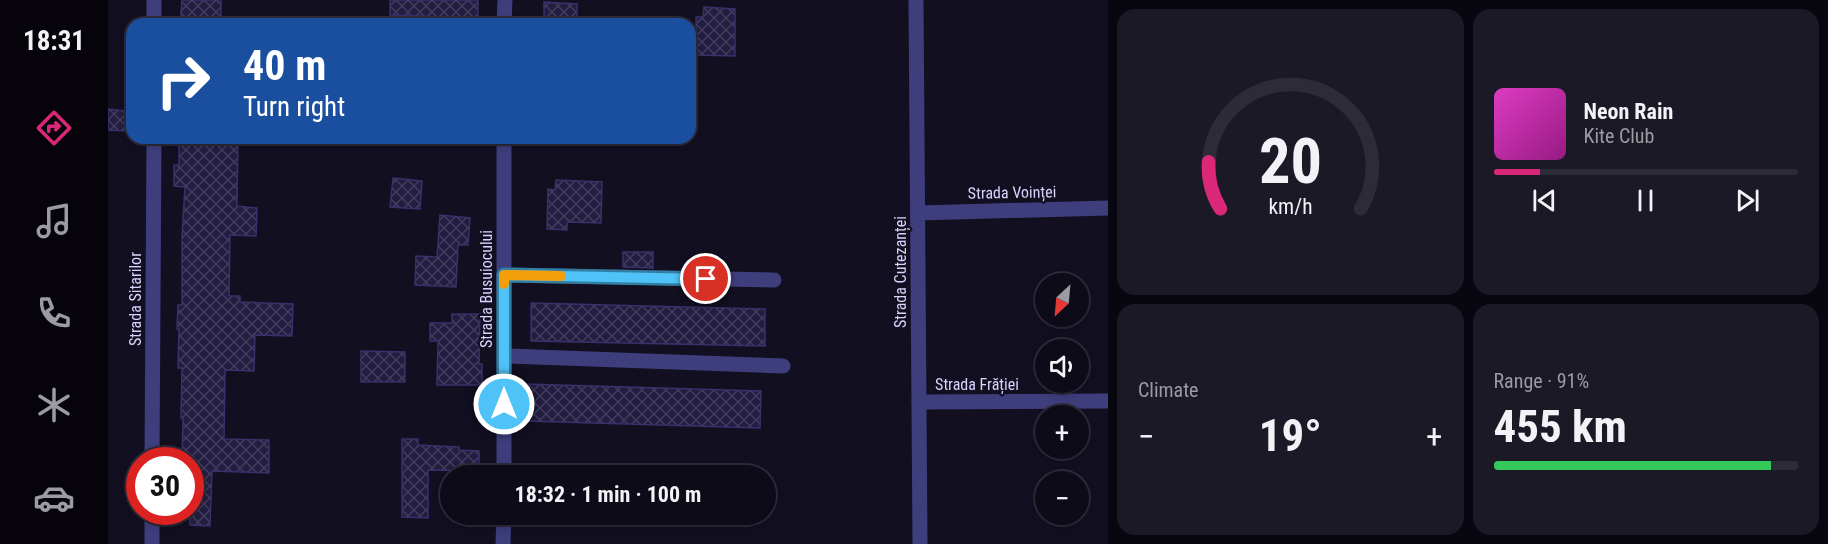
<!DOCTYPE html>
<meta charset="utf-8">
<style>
:root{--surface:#0e0b19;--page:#1c1926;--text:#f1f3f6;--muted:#9b9ba2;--line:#2e2b38;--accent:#db2777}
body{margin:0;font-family:"Roboto Condensed",sans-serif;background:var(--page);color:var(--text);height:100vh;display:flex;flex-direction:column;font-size:22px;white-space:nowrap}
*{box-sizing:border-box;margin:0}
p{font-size:20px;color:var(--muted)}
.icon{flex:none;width:33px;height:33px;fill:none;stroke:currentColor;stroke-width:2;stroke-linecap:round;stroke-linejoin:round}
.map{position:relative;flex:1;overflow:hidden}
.drawer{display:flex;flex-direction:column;gap:9px;padding:9px;background:#08060e;width:720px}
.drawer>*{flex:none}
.banner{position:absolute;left:18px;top:18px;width:570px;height:126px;border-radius:18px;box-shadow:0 3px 9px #0003,0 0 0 2px var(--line);background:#1a4fa0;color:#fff;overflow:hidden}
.needle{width:39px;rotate:206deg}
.controls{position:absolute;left:927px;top:273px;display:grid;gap:12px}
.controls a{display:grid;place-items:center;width:54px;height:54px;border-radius:50%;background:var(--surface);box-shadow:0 3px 9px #0003,0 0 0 2px var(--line);font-size:30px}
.speed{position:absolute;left:18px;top:447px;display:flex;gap:12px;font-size:30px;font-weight:700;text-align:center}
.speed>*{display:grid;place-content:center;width:78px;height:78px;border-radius:50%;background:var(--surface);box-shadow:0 3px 9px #0003,0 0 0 2px var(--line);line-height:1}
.speed .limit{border:9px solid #d22;background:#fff;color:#111}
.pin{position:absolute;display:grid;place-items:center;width:51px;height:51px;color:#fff;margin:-26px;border:3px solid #fff;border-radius:50%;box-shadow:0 2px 6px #0007}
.me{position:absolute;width:66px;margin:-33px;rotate:0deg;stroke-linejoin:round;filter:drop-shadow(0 0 4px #0008)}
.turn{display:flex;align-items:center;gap:21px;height:126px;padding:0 18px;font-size:27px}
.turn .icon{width:78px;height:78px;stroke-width:2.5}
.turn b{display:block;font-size:42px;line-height:51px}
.big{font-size:45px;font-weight:700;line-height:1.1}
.drawer .card{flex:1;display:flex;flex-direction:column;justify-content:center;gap:9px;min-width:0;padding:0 21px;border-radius:18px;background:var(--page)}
.drawer .dial{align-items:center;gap:0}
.dial svg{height:156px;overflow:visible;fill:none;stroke:var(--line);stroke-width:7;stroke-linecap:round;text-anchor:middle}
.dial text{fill:var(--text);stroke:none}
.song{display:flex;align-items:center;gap:18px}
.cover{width:72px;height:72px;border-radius:9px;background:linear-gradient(135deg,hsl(310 70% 55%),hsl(310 70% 35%))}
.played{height:6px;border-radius:3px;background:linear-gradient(90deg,var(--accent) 15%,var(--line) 15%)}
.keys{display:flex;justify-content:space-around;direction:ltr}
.heat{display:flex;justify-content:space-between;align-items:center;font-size:33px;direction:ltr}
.charge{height:9px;border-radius:4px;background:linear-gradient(90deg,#34c759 91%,var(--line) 0)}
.drawer .tiles{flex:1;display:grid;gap:9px;grid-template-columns:repeat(2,1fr)}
.trip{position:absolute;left:332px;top:465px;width:336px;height:60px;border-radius:30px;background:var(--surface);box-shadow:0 3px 9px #0003,0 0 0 2px var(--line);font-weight:700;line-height:60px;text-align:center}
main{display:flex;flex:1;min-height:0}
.tab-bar{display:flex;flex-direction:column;width:108px;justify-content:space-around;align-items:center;background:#06040a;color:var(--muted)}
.tab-bar .icon{width:42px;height:42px}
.tab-bar .selected{color:var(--accent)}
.tab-bar b{font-size:27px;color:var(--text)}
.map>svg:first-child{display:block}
.building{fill:url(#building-cross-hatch);stroke:#3a306b;stroke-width:1.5}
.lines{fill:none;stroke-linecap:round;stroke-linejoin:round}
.minor{stroke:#3e3e7d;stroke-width:15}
.route-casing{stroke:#337fa1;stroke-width:15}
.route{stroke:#4fc3f7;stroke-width:10}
.slow{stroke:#f59e0b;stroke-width:10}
.labels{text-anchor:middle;stroke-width:4.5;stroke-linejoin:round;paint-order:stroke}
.street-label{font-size:16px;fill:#d6d3fc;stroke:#120f21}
</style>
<main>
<nav class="tab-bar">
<b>18:31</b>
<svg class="icon selected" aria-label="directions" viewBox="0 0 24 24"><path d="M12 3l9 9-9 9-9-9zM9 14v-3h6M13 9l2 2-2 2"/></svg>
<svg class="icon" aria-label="music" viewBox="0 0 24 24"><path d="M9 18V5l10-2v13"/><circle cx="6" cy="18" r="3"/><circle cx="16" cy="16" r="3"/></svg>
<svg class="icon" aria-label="phone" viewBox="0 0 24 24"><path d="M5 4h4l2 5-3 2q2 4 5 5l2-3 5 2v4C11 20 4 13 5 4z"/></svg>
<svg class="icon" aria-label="climate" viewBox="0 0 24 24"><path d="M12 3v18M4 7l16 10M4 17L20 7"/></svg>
<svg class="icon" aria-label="car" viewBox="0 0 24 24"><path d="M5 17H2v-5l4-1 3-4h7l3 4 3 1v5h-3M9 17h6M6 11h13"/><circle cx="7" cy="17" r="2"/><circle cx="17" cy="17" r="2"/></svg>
</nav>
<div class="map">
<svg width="1000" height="544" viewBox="0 0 1000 544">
<defs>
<pattern id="building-cross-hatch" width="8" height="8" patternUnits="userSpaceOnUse" patternTransform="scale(1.5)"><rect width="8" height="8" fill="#231d41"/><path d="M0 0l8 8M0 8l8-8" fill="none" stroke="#423d5d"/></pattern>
</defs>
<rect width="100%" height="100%" fill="#120f21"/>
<g class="building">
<path d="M74,0H113V24H72Z"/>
<path d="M282,0H370V18L282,15Z"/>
<path d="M436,2L469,4V24H436Z"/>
<path d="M596,7L627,9V56L588,55V17H595Z"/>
<path d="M0,109L17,111V131L0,130Z"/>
<path d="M71,138H130L129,206L149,208L148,236L122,235L121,296H132V302L185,304L184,336L147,335L146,371L117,370L116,439L161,440V473L104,471L102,526L82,525V460H74L75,418H73L74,368H70L71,329H69L70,305H74V236L77,187L66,186V165H71Z"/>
<path d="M285,178L314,181L312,209L282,207Z"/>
<path d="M448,180L494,182L493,223L459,222V230L439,229L440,189L447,190Z"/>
<path d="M332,215L362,218L360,245H350L348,287L307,285L308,256L329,257Z"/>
<path d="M515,252H545V268L515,267Z"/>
<path d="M423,303L657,309V346L423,341Z"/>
<path d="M344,314H372L371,364H374V385H329L330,341H322V323H344Z"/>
<path d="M253,351L297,352V382H253Z"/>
<path d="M418,384L653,391L652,428L418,421Z"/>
<path d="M294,439H310V445L351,447V450L371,451V471L320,470V518L294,517Z"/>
</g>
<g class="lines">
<g class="minor">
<path d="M808,0L812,544"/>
<path d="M46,24V0"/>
<path d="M396,24L397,0"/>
<path d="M810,213L1000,208"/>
<path d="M396,275L666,280"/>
<path d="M397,356L675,366"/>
<path d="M811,402L1000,401"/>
<path d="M44,460L46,138"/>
<path d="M396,476V138"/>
<path d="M44,544V512"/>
<path d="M395,544L396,514"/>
</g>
</g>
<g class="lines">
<g class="route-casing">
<path id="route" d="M396,404V275L598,279"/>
</g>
<use href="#route" class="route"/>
<path class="slow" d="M396,284V275L453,276"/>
</g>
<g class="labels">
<g class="street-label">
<text transform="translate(904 192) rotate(-1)" y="6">Strada Voinței</text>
<text transform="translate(792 272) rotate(-90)" y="6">Strada Cutezanței</text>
<text transform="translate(378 289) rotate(-90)" y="6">Strada Busuiocului</text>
<text transform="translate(27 299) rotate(-90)" y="6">Strada Sitarilor</text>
<text x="869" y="390">Strada Frăției</text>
</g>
</g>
</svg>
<div class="controls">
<a><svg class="needle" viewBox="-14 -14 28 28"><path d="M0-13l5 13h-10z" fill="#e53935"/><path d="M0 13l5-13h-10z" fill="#9b9ba2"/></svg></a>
<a><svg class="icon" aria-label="sound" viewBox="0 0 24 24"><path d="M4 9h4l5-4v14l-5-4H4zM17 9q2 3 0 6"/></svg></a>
<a>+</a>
<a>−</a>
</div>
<div class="speed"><div class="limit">30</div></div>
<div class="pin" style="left:598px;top:279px;background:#d93025"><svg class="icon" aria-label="arrive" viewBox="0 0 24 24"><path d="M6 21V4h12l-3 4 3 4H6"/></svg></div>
<svg class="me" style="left:396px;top:404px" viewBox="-20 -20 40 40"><circle r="17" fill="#4fc3f7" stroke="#fff" stroke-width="3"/><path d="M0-11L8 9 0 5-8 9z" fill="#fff"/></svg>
<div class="trip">18:32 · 1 min · 100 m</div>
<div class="banner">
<div class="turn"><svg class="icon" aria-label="right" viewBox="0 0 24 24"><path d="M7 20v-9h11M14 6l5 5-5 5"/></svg><div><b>40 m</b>Turn right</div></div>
</div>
</div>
<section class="drawer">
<div class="tiles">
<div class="card dial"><svg viewBox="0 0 100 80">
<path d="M14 69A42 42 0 1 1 86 69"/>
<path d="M14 69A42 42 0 0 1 8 45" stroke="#db2777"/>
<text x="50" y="56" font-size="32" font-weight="700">20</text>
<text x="50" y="72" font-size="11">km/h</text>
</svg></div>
<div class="card">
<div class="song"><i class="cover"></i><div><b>Neon Rain</b><p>Kite Club</p></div></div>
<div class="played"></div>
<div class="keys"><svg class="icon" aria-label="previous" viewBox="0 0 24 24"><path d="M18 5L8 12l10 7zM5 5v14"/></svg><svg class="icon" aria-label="pause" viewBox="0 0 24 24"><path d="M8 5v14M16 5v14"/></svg><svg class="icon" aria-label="next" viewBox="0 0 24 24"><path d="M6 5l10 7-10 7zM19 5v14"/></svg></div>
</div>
<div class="card"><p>Climate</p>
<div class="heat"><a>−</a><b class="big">19°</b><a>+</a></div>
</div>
<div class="card"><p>Range · 91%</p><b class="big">455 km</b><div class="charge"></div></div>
</div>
</section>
</main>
